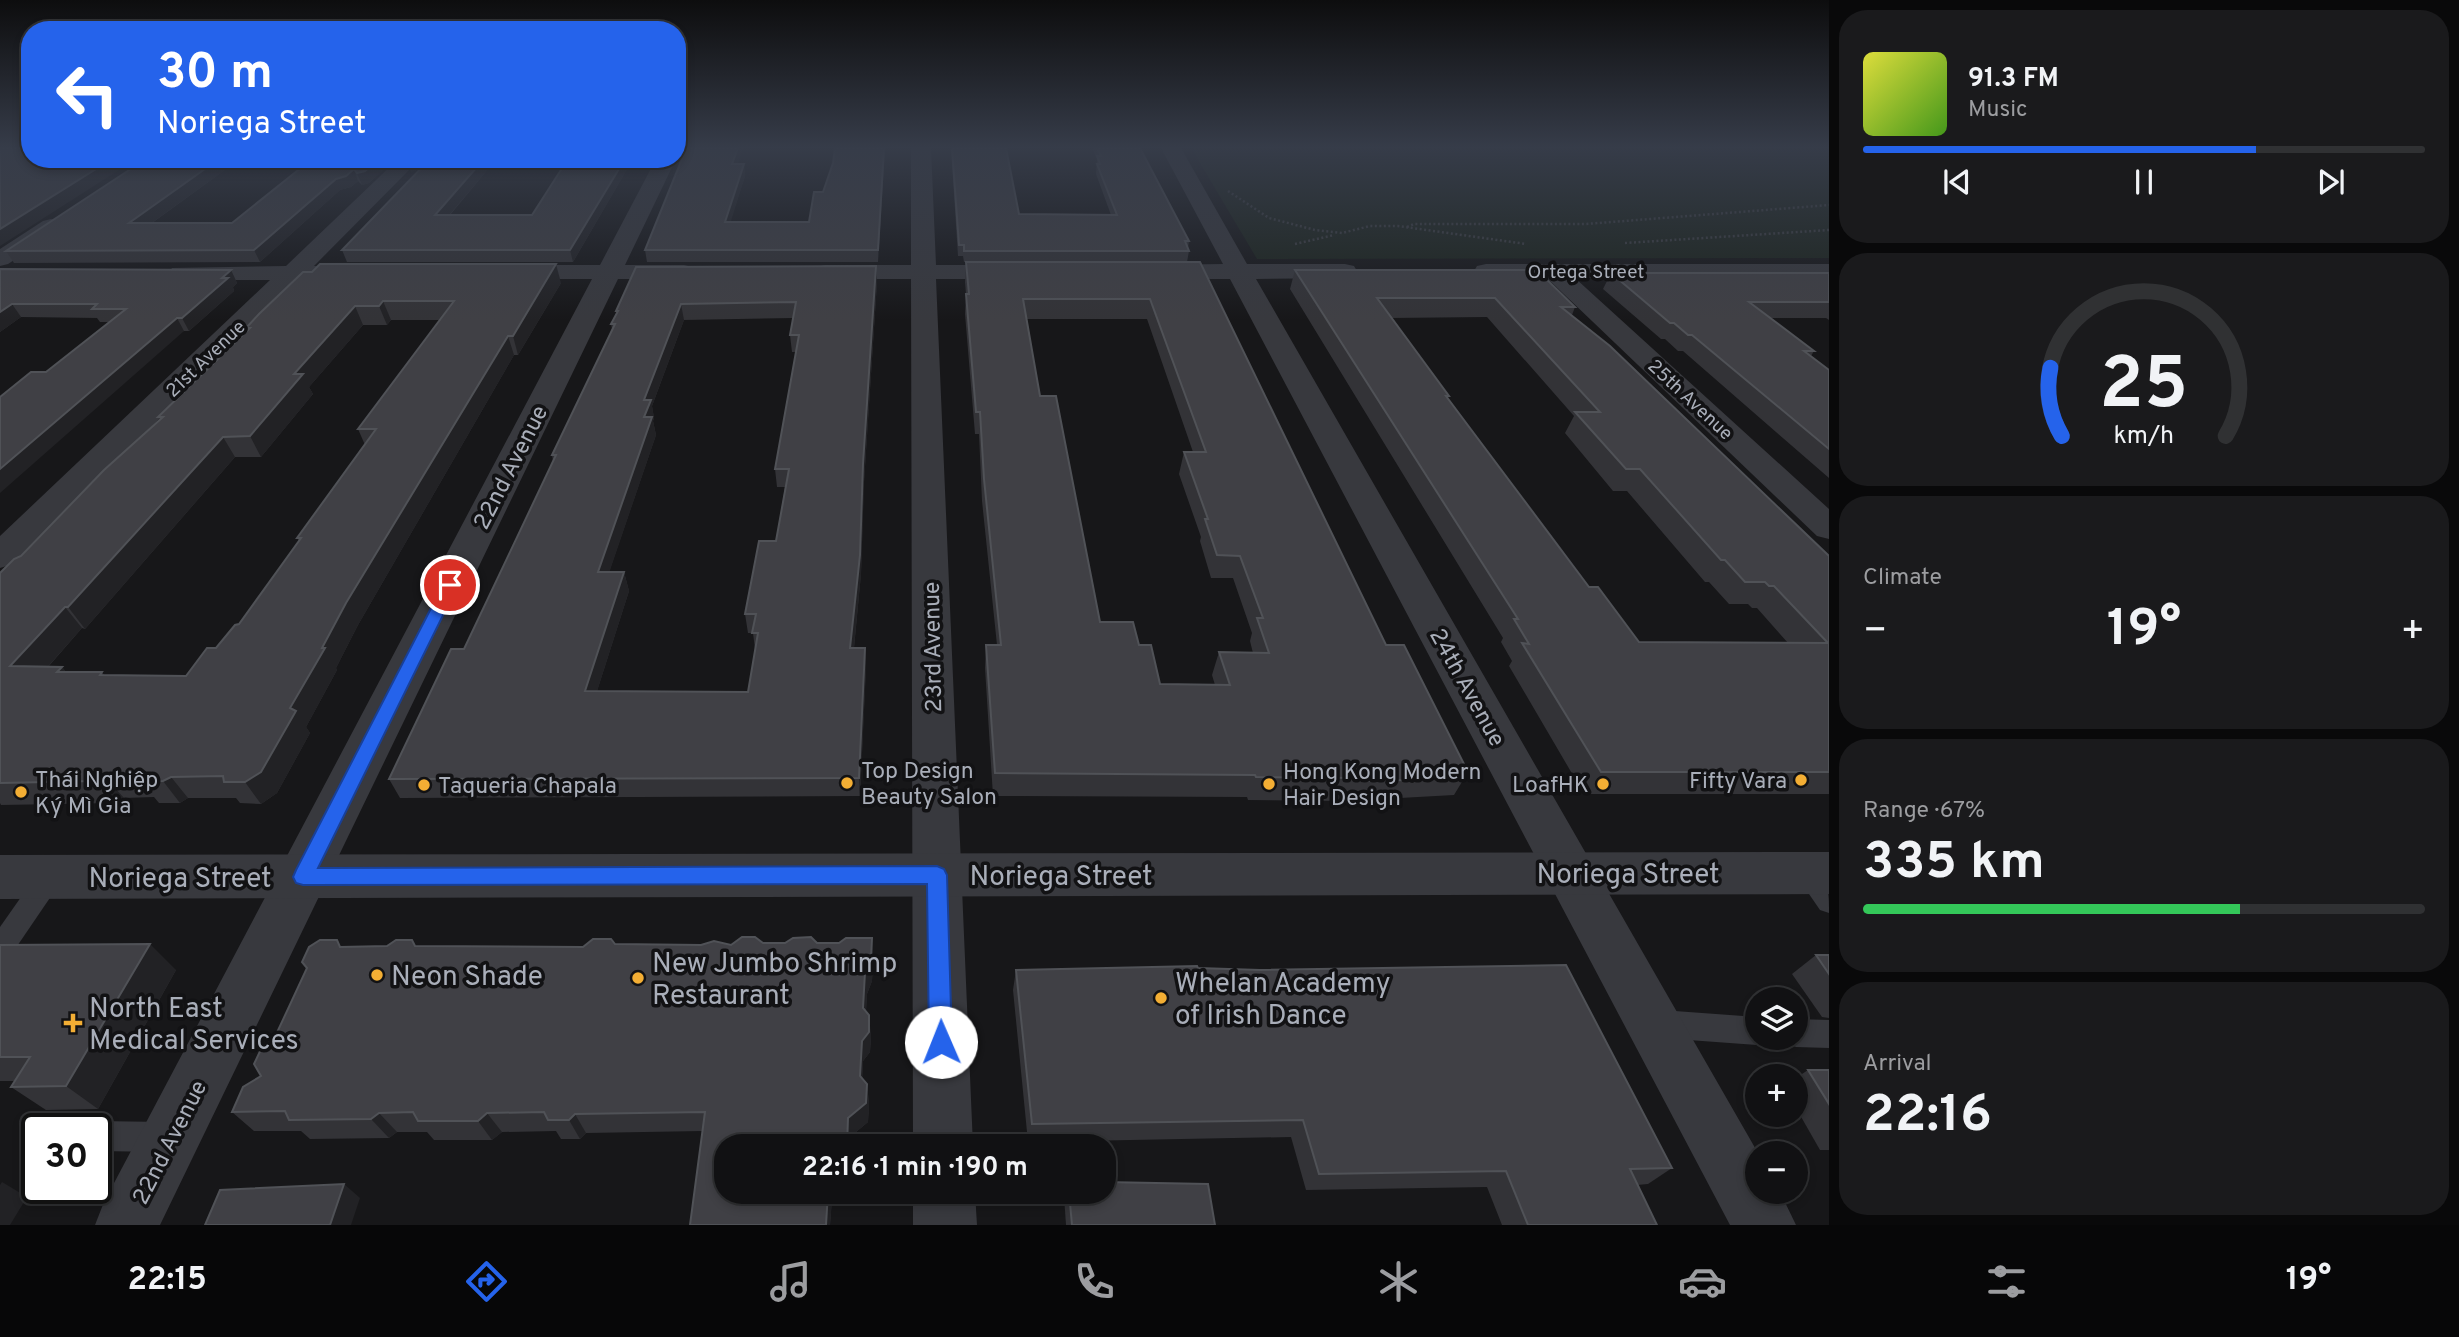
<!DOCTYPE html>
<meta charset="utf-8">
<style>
:root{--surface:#111113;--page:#1a1a1c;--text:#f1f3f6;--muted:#9c9da0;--line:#303133;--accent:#2563eb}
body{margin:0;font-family:Overpass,sans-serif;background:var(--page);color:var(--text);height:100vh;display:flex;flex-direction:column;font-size:26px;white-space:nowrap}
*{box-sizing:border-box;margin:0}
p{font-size:23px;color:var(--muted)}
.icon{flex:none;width:38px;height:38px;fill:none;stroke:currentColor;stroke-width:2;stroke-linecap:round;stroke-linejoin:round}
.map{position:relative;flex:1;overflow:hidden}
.details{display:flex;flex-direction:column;gap:10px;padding:10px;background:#09090a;width:630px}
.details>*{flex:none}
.hud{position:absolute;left:21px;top:21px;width:665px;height:147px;border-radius:28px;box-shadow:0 4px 10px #0003,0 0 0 2px var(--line);background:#2563eb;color:#fff;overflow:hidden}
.buttons{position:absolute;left:1745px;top:987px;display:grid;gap:14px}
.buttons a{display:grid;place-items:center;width:63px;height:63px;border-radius:50%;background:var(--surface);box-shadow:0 4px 10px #0003,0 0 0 2px var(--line);font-size:35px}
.speed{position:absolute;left:21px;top:1113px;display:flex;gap:14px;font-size:35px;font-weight:700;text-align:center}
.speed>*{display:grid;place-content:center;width:91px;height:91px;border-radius:50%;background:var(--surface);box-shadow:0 4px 10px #0003,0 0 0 2px var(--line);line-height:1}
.speed .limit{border:4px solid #111;border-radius:10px;background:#fff;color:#111}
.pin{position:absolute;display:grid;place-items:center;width:60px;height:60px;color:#fff;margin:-30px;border:4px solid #fff;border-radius:50%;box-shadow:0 2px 7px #0007}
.me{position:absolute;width:77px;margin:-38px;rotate:359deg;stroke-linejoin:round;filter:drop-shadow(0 0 5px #0008)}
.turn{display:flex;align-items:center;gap:24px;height:147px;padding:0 21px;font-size:32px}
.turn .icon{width:91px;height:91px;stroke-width:2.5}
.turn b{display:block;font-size:49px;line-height:60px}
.big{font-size:52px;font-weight:700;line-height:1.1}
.details .tile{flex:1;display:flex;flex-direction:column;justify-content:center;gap:10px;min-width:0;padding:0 24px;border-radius:28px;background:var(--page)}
.details .dial{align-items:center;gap:0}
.dial svg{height:182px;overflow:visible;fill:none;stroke:var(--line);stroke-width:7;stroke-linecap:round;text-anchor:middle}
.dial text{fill:var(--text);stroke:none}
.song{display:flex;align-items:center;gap:21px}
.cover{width:84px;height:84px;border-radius:10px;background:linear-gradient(135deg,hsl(60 70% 55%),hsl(100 70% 35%))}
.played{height:7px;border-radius:4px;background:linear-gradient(90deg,var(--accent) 70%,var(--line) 70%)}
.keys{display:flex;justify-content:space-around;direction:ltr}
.heat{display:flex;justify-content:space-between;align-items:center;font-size:38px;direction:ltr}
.charge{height:10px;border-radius:5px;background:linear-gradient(90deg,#34c759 67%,var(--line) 0)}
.trip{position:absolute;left:714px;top:1134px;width:402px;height:70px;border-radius:28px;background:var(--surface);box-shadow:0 4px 10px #0003,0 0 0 2px var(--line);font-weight:700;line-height:70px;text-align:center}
.tab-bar{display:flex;height:112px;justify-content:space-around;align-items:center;background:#070708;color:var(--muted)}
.tab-bar .icon{width:49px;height:49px}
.tab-bar .selected{color:var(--accent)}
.tab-bar b{font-size:32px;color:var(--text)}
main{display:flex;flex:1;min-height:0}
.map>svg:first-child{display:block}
.green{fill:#1c241d}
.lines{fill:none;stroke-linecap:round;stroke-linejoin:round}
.path{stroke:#3e4045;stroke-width:2.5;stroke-dasharray:2 2.5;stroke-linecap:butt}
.service{fill:#38393e;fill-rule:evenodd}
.minor{fill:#38393e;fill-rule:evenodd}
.tertiary{fill:#38393e;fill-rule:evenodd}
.wall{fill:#333337;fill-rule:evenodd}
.shaded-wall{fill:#222225}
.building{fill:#404045;stroke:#505257;stroke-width:2;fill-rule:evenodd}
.route{fill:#2563eb;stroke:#184099;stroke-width:2}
.poi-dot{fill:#f3ae34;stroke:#121214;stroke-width:2.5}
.labels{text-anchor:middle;stroke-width:7;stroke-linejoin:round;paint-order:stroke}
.far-street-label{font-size:19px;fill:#a9aeb9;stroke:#121214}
.street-label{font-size:23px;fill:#a9aeb9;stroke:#121214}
.poi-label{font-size:23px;fill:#a9aeb9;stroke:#121214;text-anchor:start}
.near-street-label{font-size:28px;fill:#a9aeb9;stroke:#121214}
.near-poi-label{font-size:28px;fill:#a9aeb9;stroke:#121214;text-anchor:start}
</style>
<main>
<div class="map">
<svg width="1829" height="1225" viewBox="0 0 1829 1225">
<rect width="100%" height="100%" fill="#171719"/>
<path class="green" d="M1191,148H1829V258L1257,259Z"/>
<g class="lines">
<g class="path">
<path d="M1228,191L1269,218L1315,230L1342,233L1370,226H1398L1526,244"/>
<path d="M1407,227L1414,224H1586L1829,205"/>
<path d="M1625,243L1829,230"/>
<path d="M1295,244L1334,235"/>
</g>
<g class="service">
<path d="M1808,864C1829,873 1829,892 1829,913L1820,910L1796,875L1799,867Z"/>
<path d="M49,867L58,870L61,878L58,886L9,958L0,961V927L40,870Z"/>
<path d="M1661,1010L1757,1017V1038H1768L1757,1045L1661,1038L1651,1034L1647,1024L1651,1014Z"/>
<path d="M1796,1019L1829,1020V1048L1796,1047L1786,1043L1784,1038H1796Z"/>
<path d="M96,1121L165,1122L176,1126L180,1137L176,1148L165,1152L96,1151V1129H84Z"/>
</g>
<g class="minor">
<path d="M911,148H931L936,265H1016L1025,267L1028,272L1025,277L1016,279H936L973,1146H913L911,279H825L816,277L813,272L816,267L825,265H911Z"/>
<path d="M1161,148H1181L1247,264H1345L1354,266L1357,271L1354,276L1345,278L1256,279L1758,1153L1757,1192H1780L1796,1225H1730L1230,279H1154L1145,277L1142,272L1145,267L1154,265L1223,264Z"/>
<path d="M398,159H420L314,266L364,268L367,273L364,278L299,280L13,564L0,568V536L270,280H181L172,278L169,273L172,268L286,266Z"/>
<path d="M656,159H676L625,265H684L693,267L696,272L693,277L684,279H618L160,1225H95L104,1202L592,279H506L497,277L494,272L497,267L506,265H600Z"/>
<path d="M51,219L59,221L62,226L59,231L8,264L0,266V249L43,221Z"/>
<path d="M1486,264H1829V278H1575L1829,509V539L1817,536L1547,278L1477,276L1474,271L1477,266Z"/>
<path d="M913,1192H975L977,1225H913Z"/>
</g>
<path class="tertiary" d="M1829,852V894L0,899V855Z"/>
</g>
<g class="wall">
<path d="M677,148H743L737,164H744L745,176L730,222H809L823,192L833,163L835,148H885L878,262H647L645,250L682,159L677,158Z"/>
<path d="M951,148H1006L1019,214L1111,215L1096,174L1097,159L1092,148H1140L1189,241L1188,248L1189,251L1187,262H964L963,256H958Z"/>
<path d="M146,159H240L152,223H232L312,159H395L369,183L362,185L358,181L351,187L340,190L260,262L14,263L6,251Z"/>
<path d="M409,159L489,168L450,215H532L568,159H633L573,262H347L342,250L420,169L411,172Z"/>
<path d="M966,262H1200L1386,645L1468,772L1454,795L1400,798L1397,803H1346V801L1248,800L1247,797L993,796L985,668L986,645H997L982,501L979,434H975L965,314L966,294L965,282ZM1027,319H1147L1193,452H1184L1179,474L1201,537L1200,541L1211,578H1233L1252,633L1250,641L1253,653L1219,652L1212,675L1215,685L1160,684L1139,645L1100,622L1040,396Z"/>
<path d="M0,269L231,270L237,283L233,287L234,291L189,331H184L46,372L109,322H100L97,318L21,317L0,332Z"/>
<path d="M1295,270L1575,307L1572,315L1829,556V794H1584L1509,666L1512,661L1501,642L1503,638L1290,289ZM1487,317L1574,416L1565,433L1613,491H1627L1705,582H1709L1729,604H1748L1752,608H1757L1788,643L1639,642L1589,587L1448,398L1449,396L1391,318Z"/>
<path d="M1611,273H1829V320L1826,318H1770L1814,351L1811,356L1829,370V478L1683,351H1678L1665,339H1661L1603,289Z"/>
<path d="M877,282L864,482L861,574L854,648H865L866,667L860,796L400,798L389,779L464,649L553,461L552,455L612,329L611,324L617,314L616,311ZM793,318L790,335L792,352H796L775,469L777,487H785L776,541L745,614L748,633H753L755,649L748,692L597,691L629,591L624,572H609L656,435L653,421L654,418L652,406L684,320Z"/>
<path d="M561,283L518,355H514L358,625L336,668L337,670L306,727L310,733L277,793L261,804L240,803L236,798H188L180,803H159L154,797L124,798L114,803L1,805L0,803V573L21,556L160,420L158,417L247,330L246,328L259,314ZM391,320H440L358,429L365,445L297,538L299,541L239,624L216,648L186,676L104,675L102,672H66L62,667H48L82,628L85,629L235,457H261L313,394L309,387L363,325H387Z"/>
<path d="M763,943H817L873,960L872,981L867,994L866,1011L871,1036L870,1052L863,1061L862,1079L867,1084L869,1104L868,1122L850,1137L726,1192H849V1198L832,1199L830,1225H690L703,1131L586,1133L580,1139H561L556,1131L502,1132L492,1140H434L427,1132H397L389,1138L310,1139L301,1131H254L232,1112L261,1076L274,1039L342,947L416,946L583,947L615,944L701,945Z"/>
<path d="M0,945L176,970L98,1109L46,1110L11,1087L15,1081H0Z"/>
<path d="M1816,955H1829V1018L1822,1017L1792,974Z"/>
<path d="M1198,968L1672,1168L1648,1184L1637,1185L1657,1225H1502L1487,1187L1306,1190L1291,1137L1028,1142L1013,990L1016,970Z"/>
<path d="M1808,1070H1829V1150H1820L1796,1108V1078Z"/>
<path d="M1065,1192H1104L1215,1225H1066L1064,1196Z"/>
</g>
<g class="shaded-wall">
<path d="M738,148H743L734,176L732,164Z"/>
<path d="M884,148H885L878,262V250Z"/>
<path d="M112,159H136L0,246V229Z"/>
<path d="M219,159H240L135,235L129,223Z"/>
<path d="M379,159H395L369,183L362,185L357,173Z"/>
<path d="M412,159H437L439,164L411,172L407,161Z"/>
<path d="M476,159H487L489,168L439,227L435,215Z"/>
<path d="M625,159H633L573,262L570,250Z"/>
<path d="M744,164L745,176L727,234L725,222Z"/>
<path d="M354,169L358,181L351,187L340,190L260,262L254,250L336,179Z"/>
<path d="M556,264L561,283L518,355L513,336Z"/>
<path d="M876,266L877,282L864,482L861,574L852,667L850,648Z"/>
<path d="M231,270L237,283L233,287L234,291L189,331L182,318Z"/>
<path d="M383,301L391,320L387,325L379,306Z"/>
<path d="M12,304L21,317L0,332V312Z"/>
<path d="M681,304L684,320L652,406L654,418L653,421L656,435L603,591L598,572L644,400Z"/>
<path d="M355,306L363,325L309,387L313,394L261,457L250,436L294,374Z"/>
<path d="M177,318L184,331L0,493V469Z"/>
<path d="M508,336L514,355L358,625L336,668L337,670L306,727L310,733L277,793L261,804L245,782L290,708L346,603Z"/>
<path d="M223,437L235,457L85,629L68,607Z"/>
<path d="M624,572L629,591L591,710L585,691Z"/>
<path d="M65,607L82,628L29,688L10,666Z"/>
<path d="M865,648L866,667L860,796L859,778Z"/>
<path d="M62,667L80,689L57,672Z"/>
<path d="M104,776L124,798L114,803L95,781Z"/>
<path d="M171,777L188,798L180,803L163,781Z"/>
<path d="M872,938L873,960L872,981L867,994L865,1029L863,1008L865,972Z"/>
<path d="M150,944L176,970L98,1109L66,1086Z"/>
<path d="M869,1015L871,1036L870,1052L863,1061L862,1096L860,1076L862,1041Z"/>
<path d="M867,1084L869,1104L868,1122L850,1137V1146H847L848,1118Z"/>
<path d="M379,1113L397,1132L389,1138L371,1119Z"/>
<path d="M487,1113L502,1132L492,1140L478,1121Z"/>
<path d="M575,1114L586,1133L580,1139L569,1120Z"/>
<path d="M2,1182L27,1197L10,1225H0V1185Z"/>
<path d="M344,1184L360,1198L351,1225H330Z"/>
<path d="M828,1192H831L832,1199L830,1225H826Z"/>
</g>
<g class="building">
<path d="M0,148H30V159H112L0,229Z"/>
<path d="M683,148H738L732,164H744L725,222H809L814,192H823L833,163L835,148H884L878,250H645L686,149Z"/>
<path d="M952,148H1006L1019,214L1117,215L1097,164H1100L1097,156H1101L1097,148H1140L1189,241H1185L1189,251H964V245H959Z"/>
<path d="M146,159H219L129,223H232L312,159H379L365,171L357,173L354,169L346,176L336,179L254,250L6,251Z"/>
<path d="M430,159H484L435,215H532L568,159H625L570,250H342Z"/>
<path d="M966,262H1200L1386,645H1404L1468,772L1407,775L1409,780L1358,781L1357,778L1256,777L1255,775L995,773L986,645H1001L984,479L980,412H976L966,294H969ZM1023,299H1150L1206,452H1184L1208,519H1205L1217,555L1240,556L1263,618H1257L1269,653L1219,652L1230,685L1160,684L1151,645H1139L1133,622H1100L1056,396H1040Z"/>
<path d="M320,264H556L513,336H508L346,603L322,648H325L290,708L296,711L261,772L245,782H224L223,776L171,777L163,781L140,782V776H104L95,781L0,783V573L14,559L21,556L104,470L163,417H158L250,328H246L259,314L303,272H312ZM383,301H454L358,429H376L297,538H301L239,624L235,625L216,648H207L186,676L100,675L102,672H57L62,667L10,666L65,607H68L223,437L250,436L303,374H294L355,306H379Z"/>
<path d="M876,266L863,464L860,555L850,648H865L859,778L389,779L451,649H464L556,455H552L615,324H611L618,311H616L636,267ZM796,302L790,335H799L775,469H789L776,541H759L745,614H756L752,633H758L748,692L585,691L624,572H598L652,417H644L651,400H644L681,304Z"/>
<path d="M0,269L231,270L222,278H228L182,318H177L0,469V397L31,372H46L126,309H92L97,304H12L0,312Z"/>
<path d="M1295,270H1537L1575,307H1561L1610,346L1829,556V772H1601L1522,643L1529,644L1514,619H1518ZM1377,298H1495L1600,412H1575L1626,469H1640L1721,560H1725L1745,582H1765L1769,586H1774L1828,643L1639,642L1598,587H1589L1446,396H1449Z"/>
<path d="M1611,273H1829V302H1749L1814,351H1804L1829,370V449L1692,335H1688L1674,323H1670Z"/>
<path d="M742,937H755L763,943H785L793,938L811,937L817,943H839L846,938H872L871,959L865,972L863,1008L869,1015V1032L862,1041L860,1076L867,1084L866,1103L848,1118L847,1146H726V1192H828L826,1225H690L705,1112L575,1114L569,1120H548L544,1112L487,1113L478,1121H418L413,1112L379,1113L371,1119L289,1120L285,1111L232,1112L243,1087L261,1076L254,1064L262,1047L274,1039L307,968L302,962L309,947L320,940H337L340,947L387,946L396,940H412L415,946L583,947L593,939H611L615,944L701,945L714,941L731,945Z"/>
<path d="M150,944L66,1086L11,1087L30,1057H0V945Z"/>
<path d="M1816,955H1829V974Z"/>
<path d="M1566,965L1672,1168L1630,1169L1657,1225H1528L1506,1171L1319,1174L1303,1120L1032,1124L1016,970L1197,966L1198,968L1260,970Z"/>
<path d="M1808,1070H1829V1104Z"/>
<path d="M1104,1182L1208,1184L1215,1225H1072L1069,1192H1104Z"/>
<path d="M344,1184L330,1225H205L220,1190Z"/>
</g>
<linearGradient id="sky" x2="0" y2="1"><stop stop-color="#0d0d0e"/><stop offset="0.46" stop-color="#363c49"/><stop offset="1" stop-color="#363c49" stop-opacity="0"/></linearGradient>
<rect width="1829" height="320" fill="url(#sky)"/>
<path class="route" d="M450,580L458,585L318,868L937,866L944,869L947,875L952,1042L949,1050L941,1054L933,1050L929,1042L927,884L303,885L296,883L293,877L296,870L443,585Z"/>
<g class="poi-dot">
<circle cx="1801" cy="780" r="7"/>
<circle cx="847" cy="783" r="7"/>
<circle cx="1269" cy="784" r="7"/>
<circle cx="1603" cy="784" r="7"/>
<circle cx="424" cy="785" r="7"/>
<circle cx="21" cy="792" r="7"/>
<circle cx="377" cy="975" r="7"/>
<circle cx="638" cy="978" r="7"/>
<circle cx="1161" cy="998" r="7"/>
<path d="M69.5 1012.5h7v7h7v7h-7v7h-7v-7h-7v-7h7z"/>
</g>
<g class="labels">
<g class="far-street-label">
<text x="1586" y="278">Ortega Street</text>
<text transform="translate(205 358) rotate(-44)" y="7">21st Avenue</text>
<text transform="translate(1691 399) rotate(43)" y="7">25th Avenue</text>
</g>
<g class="street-label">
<text transform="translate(510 467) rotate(-63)" y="8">22nd Avenue</text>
<text transform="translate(932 647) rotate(-91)" y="8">23rd Avenue</text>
<text transform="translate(1468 687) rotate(61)" y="8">24th Avenue</text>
<text transform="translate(169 1142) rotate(-63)" y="8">22nd Avenue</text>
</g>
<g class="poi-label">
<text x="861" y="778">Top Design<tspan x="861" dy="26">Beauty Salon</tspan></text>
<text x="1283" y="779">Hong Kong Modern<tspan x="1283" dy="26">Hair Design</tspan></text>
<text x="35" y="787">Thái Nghiệp<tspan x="35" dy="26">Ký Mì Gia</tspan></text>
<text x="1787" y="788" text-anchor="end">Fifty Vara</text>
<text x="1589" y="792" text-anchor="end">LoafHK</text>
<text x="438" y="793">Taqueria Chapala</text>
</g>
<g class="near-street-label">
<text x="1628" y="883">Noriega Street</text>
<text x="1061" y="885">Noriega Street</text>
<text x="180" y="887">Noriega Street</text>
</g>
<g class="near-poi-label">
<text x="652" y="972">New Jumbo Shrimp<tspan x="652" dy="32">Restaurant</tspan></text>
<text x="391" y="985">Neon Shade</text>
<text x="1175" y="992">Whelan Academy<tspan x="1175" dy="32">of Irish Dance</tspan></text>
<text x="89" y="1017">North East<tspan x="89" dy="32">Medical Services</tspan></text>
</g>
</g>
</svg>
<div class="buttons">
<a><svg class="icon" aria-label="layers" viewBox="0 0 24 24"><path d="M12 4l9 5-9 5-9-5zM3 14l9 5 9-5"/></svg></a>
<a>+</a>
<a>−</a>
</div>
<div class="speed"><div class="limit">30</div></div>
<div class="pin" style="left:450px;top:585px;background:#d93025"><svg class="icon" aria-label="arrive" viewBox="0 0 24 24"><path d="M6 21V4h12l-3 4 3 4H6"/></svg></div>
<svg class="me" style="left:941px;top:1042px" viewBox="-20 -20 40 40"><circle r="19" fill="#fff"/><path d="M0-13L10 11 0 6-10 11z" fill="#2563eb"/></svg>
<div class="trip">22:16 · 1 min · 190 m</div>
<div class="hud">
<div class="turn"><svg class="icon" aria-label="left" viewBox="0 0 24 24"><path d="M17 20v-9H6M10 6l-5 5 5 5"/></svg><div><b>30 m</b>Noriega Street</div></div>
</div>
</div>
<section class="details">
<div class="tile">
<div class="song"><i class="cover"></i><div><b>91.3 FM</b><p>Music</p></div></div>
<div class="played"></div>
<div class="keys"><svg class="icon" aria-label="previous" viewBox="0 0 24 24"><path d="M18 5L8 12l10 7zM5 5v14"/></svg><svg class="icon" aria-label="pause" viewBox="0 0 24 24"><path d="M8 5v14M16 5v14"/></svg><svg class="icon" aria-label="next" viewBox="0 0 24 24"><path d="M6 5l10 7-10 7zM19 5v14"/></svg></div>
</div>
<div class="tile dial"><svg viewBox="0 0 100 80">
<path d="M14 69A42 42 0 1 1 86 69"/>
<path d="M14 69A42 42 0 0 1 9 39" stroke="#2563eb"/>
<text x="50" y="56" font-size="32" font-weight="700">25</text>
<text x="50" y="72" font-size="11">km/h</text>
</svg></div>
<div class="tile"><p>Climate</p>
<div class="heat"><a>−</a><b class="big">19°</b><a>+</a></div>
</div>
<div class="tile"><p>Range · 67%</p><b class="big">335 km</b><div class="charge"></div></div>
<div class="tile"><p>Arrival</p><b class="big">22:16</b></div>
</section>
</main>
<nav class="tab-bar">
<b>22:15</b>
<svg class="icon selected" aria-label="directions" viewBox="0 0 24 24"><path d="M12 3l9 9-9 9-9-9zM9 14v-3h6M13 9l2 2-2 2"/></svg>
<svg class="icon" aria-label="music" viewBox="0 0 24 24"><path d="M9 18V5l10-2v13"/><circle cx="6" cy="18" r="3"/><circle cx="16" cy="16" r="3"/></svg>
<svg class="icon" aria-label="phone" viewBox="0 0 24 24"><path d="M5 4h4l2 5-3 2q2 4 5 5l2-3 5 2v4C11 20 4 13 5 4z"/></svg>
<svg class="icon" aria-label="climate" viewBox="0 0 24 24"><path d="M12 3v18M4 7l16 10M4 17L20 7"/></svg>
<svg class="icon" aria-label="car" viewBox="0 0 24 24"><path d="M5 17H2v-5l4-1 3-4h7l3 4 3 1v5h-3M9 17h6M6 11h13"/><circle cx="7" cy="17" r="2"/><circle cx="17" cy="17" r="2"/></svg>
<svg class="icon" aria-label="filters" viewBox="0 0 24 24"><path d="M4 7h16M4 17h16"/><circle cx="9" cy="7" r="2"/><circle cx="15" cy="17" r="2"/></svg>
<b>19°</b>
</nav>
